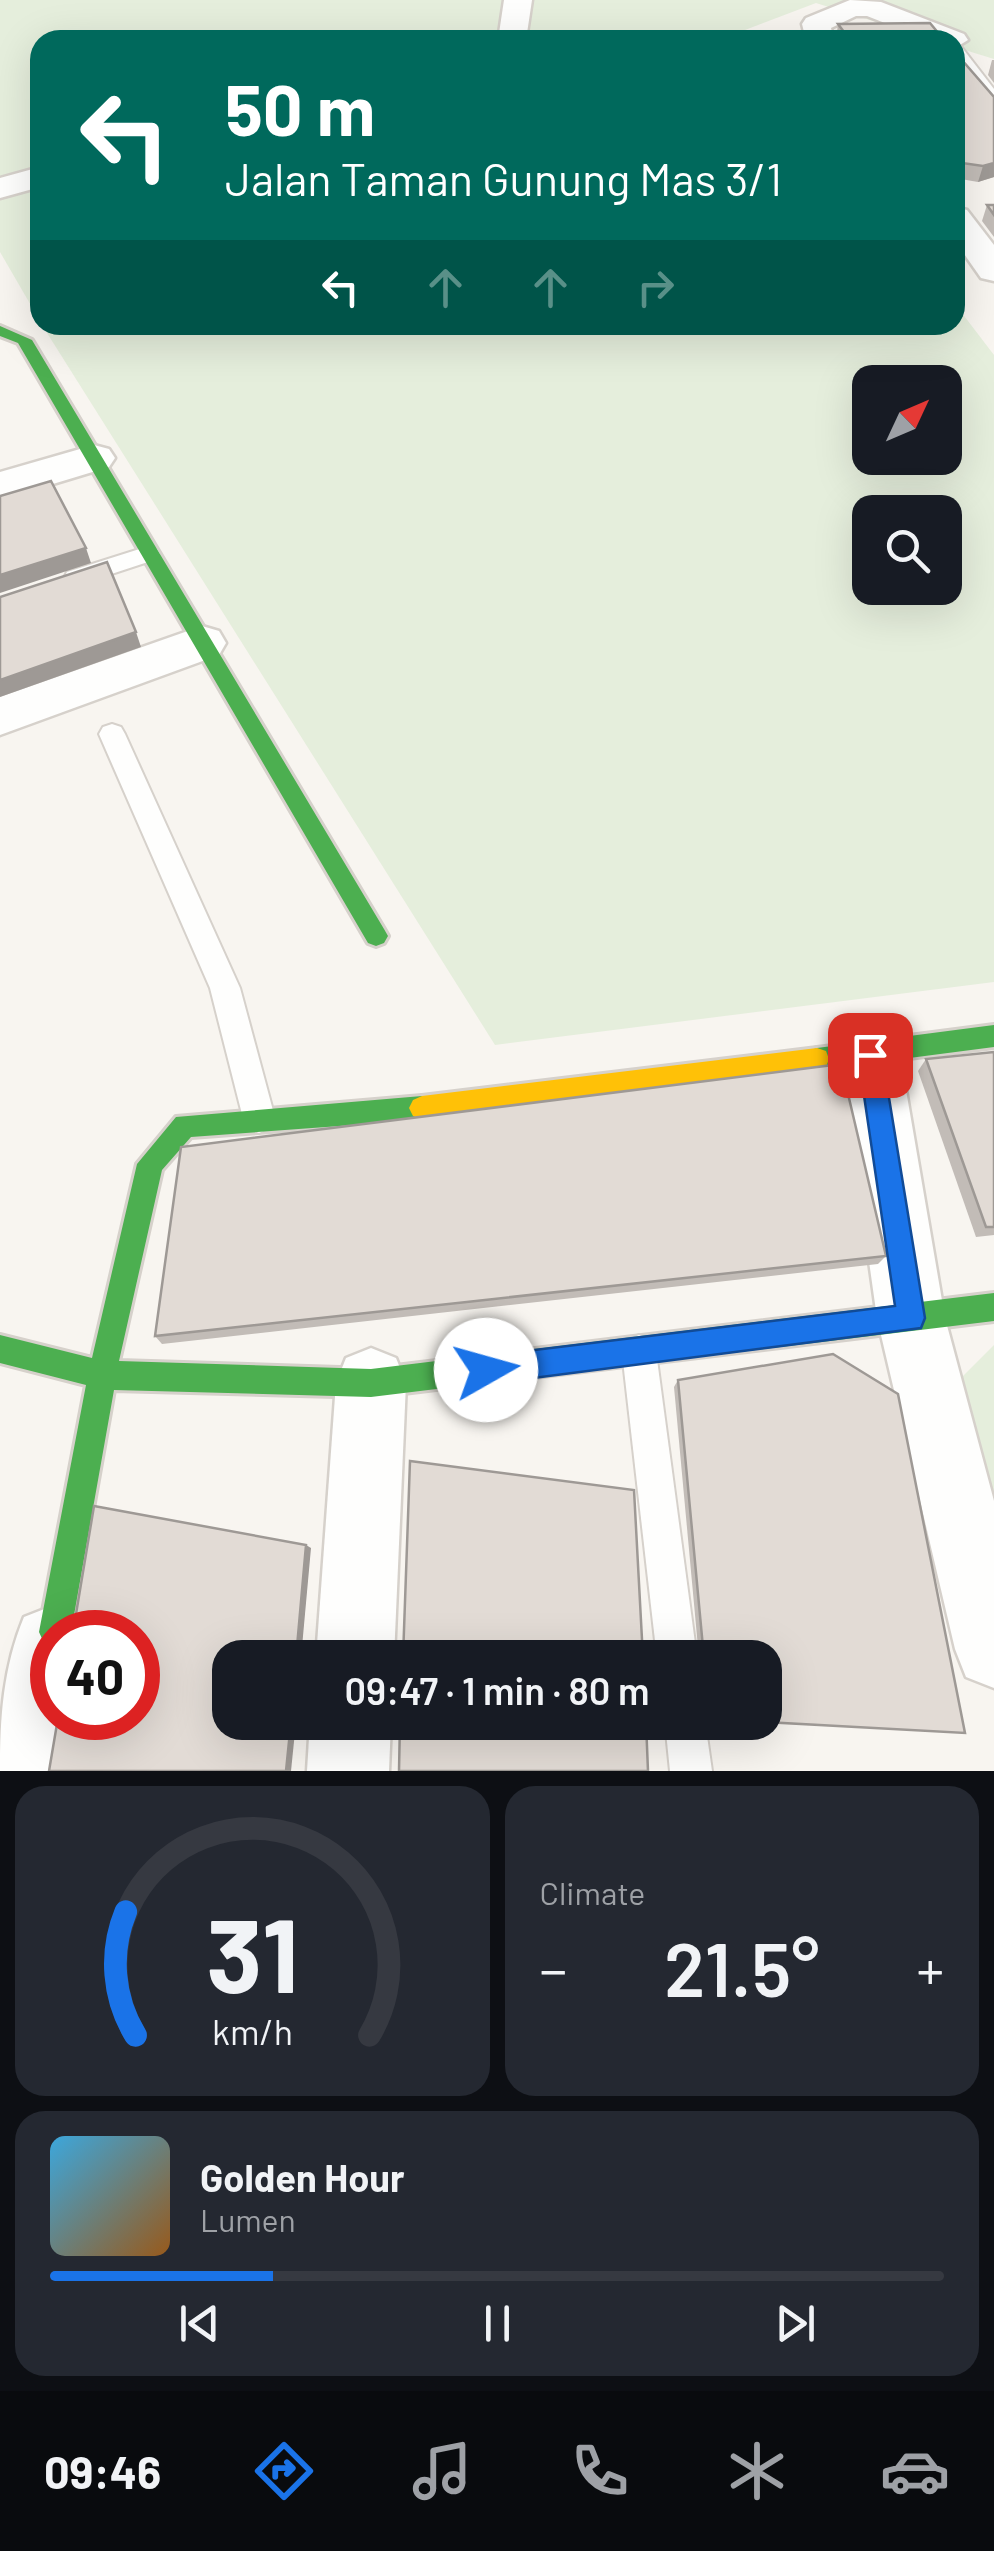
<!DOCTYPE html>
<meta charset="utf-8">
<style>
:root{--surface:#171b24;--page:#242831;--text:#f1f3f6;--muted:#9ea1a6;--line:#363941;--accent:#1a73e8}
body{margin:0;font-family:Barlow,sans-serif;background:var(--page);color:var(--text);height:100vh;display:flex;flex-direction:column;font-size:38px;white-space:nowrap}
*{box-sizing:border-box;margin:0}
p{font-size:32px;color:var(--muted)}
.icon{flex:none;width:55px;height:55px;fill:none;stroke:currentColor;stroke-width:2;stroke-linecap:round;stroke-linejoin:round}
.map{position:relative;height:1771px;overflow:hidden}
.panel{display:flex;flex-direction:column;gap:15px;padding:15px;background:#0d0f14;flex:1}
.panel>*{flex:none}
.banner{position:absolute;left:30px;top:30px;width:935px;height:305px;border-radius:30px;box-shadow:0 10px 40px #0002;background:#00695c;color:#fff;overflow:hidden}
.needle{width:65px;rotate:46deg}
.fabs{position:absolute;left:852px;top:365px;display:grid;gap:20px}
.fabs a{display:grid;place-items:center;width:110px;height:110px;border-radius:20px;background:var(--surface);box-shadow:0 10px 40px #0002;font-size:50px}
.speed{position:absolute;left:30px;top:1610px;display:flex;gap:20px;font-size:50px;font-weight:700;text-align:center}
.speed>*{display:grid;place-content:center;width:130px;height:130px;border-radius:50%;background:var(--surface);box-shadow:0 10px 40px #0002;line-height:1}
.speed .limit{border:15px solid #d22;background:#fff;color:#111}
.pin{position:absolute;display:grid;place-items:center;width:85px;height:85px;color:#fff;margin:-42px;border-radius:20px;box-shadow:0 5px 15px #0006}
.me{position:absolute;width:110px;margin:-55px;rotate:83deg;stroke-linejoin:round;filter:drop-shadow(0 0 8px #0008)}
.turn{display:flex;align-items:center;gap:35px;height:210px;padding:0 30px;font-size:45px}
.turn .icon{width:130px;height:130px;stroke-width:2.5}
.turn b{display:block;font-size:70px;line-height:85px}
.lanes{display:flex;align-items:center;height:95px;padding:0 30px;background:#0003;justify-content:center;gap:50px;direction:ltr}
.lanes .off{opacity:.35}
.big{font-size:75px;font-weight:600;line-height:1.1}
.panel .tile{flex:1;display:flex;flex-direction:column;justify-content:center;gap:15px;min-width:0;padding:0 35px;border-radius:30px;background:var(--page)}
.panel .dial{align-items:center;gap:0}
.dial svg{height:260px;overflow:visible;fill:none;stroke:var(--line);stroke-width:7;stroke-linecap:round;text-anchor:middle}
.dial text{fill:var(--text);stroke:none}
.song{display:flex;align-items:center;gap:30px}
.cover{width:120px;height:120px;border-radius:15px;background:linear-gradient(135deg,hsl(200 70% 55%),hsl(30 70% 35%))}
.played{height:10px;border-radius:5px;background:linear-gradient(90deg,var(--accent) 25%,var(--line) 25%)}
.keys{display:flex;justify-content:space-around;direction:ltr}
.heat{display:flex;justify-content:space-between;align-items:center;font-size:55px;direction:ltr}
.panel .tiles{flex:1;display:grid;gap:15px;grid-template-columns:1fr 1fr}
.tile:last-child{grid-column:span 2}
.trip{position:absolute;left:212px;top:1640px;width:570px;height:100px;border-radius:30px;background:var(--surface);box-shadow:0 10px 40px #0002;font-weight:600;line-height:100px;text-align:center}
.dock{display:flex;height:160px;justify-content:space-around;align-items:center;background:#090b0e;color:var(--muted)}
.dock .icon{width:70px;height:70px}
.dock .current{color:var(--accent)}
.dock b{font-size:45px;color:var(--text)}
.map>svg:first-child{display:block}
.green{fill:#e5eedc;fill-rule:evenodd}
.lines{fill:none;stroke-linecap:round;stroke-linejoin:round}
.lane-casing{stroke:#d6d1cb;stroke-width:4}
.street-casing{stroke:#d6d1cb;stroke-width:5}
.fast-casing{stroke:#d6d1cb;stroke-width:6}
.slow-casing{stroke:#d6d1cb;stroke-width:6}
.lane{fill:#fefefd;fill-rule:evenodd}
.street{fill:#fefefd;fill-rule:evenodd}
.fast{fill:#4caf50;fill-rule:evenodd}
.slow{fill:#ffc107;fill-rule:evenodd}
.wall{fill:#c2bcb7}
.shaded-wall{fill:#9e9995}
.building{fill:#e2dbd5;stroke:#9e9995;stroke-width:2.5}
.route{fill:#1a73e8;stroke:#114b97;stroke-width:2.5}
</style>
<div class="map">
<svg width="994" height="1771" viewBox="0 0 994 1771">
<rect width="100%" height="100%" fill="#f8f5f0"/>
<g class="green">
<path d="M0,0H994V59L955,47V40H933L816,3L745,30L752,40H40V321L0,252Z"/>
<path d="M955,304L994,355V982L495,1045L42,325H955ZM870,382H945V458H870ZM945,512V588H870V512Z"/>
<path d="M994,1345V1543L957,1382Z"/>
</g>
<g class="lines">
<g class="lane-casing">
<g id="lane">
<path d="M955,44L960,45L994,89V104L989,102L955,58Z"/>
<path d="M149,546L157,549L160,554L157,559L75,586L64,578L67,572Z"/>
<path d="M112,724L121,727L125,734L240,988L275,1118L270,1128L259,1133L248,1128L243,1118L210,988L99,734L103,727Z"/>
<path d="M639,1335L651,1340L656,1352L697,1658H657L622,1352L627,1340Z"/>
<path d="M665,1722H705L712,1771H670Z"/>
</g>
</g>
<g class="street-casing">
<g id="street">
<path d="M504,0H532L526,40H498Z"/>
<path d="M850,0L881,2L964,34L968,40L955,48V40H928L867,16H856L831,28L834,40H806L802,24L806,18Z"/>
<path d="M40,167V187L0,198V178Z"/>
<path d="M955,207L967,210L994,245V281L981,278L955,241Z"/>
<path d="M94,445L109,449L115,458L109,467L0,500V472Z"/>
<path d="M202,626L219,631L226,643L219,655L0,735V697Z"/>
<path d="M870,1028L891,1036L900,1055L945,1318L994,1501V1688L966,1677L955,1649L877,1318L840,1055L849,1036Z"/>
<path d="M371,1348L396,1358L406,1383L394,1658H316L336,1383L346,1358Z"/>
<path d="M52,1606L80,1617L86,1632H52V1718H79L70,1771H0C0,1717 3,1668 24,1617Z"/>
<path d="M310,1722H391L389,1771H307Z"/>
</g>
</g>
<g class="fast-casing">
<g id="fast">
<path d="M0,326L32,340L384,929L388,936L384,943L376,946L368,943L18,343L0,336Z"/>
<path d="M994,1025V1047L817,1070L808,1067L805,1059L808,1051L817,1048Z"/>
<path d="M422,1096L431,1100L435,1108L431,1116L422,1120L191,1137L162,1170L119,1361L371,1369L994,1293V1321L371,1397L114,1390L71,1632H52V1647L44,1643L39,1632L86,1385L0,1363V1335L92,1358L137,1164L176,1117Z"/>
</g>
</g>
<g class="slow-casing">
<path id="slow" d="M817,1048L826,1051L829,1059L826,1067L817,1070L422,1120L413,1116L409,1108L413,1100L422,1096Z"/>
</g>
<use href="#lane" class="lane"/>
<use href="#street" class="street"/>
<use href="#fast" class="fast"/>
<use href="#slow" class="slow"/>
</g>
<g class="wall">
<path d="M838,24L944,40H836Z"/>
<path d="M955,52L994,97V177L978,182L955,178Z"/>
<path d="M992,60H994V83L988,75Z"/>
<path d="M987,205H994V237L982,221Z"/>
<path d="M994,1052V1235L976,1237L918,1071L926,1059Z"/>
<path d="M886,1256L878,1264L162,1344L155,1336Z"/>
<path d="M678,1380L765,1658H699L674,1387Z"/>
</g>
<g class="shaded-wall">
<path d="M994,163V177L978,182L983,166Z"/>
<path d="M86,548L91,563L0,593V575Z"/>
<path d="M136,632L141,647L0,697V680Z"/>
<path d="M306,1545L311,1548L301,1658H296Z"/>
<path d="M291,1722H296L291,1771H286Z"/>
</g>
<g class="building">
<path d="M930,23L944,40H850L838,24Z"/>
<path d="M955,52L994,97V163L983,166L955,162Z"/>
<path d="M987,205H994V215Z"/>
<path d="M51,481L86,548L0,575V496Z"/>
<path d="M107,562L136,632L0,680V597Z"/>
<path d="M994,1052V1227H986L926,1059Z"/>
<path d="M841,1064L886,1256L155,1336L181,1147Z"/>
<path d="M833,1354L898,1394L965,1733L765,1722V1658H704L678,1380Z"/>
<path d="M410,1461L634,1490L643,1658H403Z"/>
<path d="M94,1506L306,1545L296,1658H230V1722H291L286,1771H49L58,1718H138V1632H73Z"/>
<path d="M400,1722H646L648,1771H399Z"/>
</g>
<path class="route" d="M870,1043L879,1047L882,1055L925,1318L921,1328L486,1384L476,1380L472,1370L476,1360L486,1356L895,1306L858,1055L861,1047Z"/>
</svg>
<div class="fabs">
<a><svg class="needle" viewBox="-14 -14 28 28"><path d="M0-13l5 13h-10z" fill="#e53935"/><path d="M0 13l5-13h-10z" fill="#9ea1a6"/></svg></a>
<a><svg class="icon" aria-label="search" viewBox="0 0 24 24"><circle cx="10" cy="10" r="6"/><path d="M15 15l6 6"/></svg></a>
</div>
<div class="speed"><div class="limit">40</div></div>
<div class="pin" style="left:870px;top:1055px;background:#d93025"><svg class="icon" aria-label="arrive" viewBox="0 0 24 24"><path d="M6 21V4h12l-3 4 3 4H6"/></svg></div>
<svg class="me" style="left:486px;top:1370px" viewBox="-20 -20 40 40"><circle r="19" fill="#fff"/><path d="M0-13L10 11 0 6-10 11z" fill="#1a73e8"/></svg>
<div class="trip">09:47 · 1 min · 80 m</div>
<div class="banner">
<div class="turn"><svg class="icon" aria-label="left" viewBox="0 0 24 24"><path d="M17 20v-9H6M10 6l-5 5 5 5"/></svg><div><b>50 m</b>Jalan Taman Gunung Mas 3/1</div></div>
<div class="lanes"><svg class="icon" aria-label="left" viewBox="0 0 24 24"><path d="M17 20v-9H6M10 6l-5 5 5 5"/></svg><svg class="icon off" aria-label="ahead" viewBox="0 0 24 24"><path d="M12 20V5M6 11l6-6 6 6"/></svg><svg class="icon off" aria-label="ahead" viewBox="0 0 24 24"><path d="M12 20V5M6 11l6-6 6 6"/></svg><svg class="icon off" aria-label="right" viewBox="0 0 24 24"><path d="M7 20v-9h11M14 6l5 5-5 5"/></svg></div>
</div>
</div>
<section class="panel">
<div class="tiles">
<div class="tile dial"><svg viewBox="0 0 100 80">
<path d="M14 69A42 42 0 1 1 86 69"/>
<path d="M14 69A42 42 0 0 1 11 31" stroke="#1a73e8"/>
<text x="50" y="56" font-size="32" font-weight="700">31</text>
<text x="50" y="72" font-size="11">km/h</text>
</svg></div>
<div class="tile"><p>Climate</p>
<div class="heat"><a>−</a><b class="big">21.5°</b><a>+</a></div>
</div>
<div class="tile">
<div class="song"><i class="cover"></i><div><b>Golden Hour</b><p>Lumen</p></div></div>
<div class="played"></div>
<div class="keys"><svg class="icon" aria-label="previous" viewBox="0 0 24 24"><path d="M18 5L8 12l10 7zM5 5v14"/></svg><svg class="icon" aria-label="pause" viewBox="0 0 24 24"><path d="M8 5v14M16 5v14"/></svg><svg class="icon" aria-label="next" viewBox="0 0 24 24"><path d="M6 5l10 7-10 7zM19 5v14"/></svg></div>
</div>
</div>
</section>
<nav class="dock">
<b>09:46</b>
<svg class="icon current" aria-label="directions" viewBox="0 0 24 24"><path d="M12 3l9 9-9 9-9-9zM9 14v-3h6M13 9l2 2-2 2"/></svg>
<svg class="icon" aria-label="music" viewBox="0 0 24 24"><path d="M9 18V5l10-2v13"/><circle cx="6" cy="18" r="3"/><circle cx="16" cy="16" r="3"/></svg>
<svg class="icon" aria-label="phone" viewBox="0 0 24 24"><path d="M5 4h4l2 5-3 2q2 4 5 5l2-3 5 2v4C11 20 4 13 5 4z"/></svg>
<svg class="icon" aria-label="climate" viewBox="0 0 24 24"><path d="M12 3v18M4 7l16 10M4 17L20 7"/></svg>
<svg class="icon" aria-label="car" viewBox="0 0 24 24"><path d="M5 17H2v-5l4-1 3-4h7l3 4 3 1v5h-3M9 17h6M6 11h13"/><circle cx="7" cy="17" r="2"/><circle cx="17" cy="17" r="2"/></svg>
</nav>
